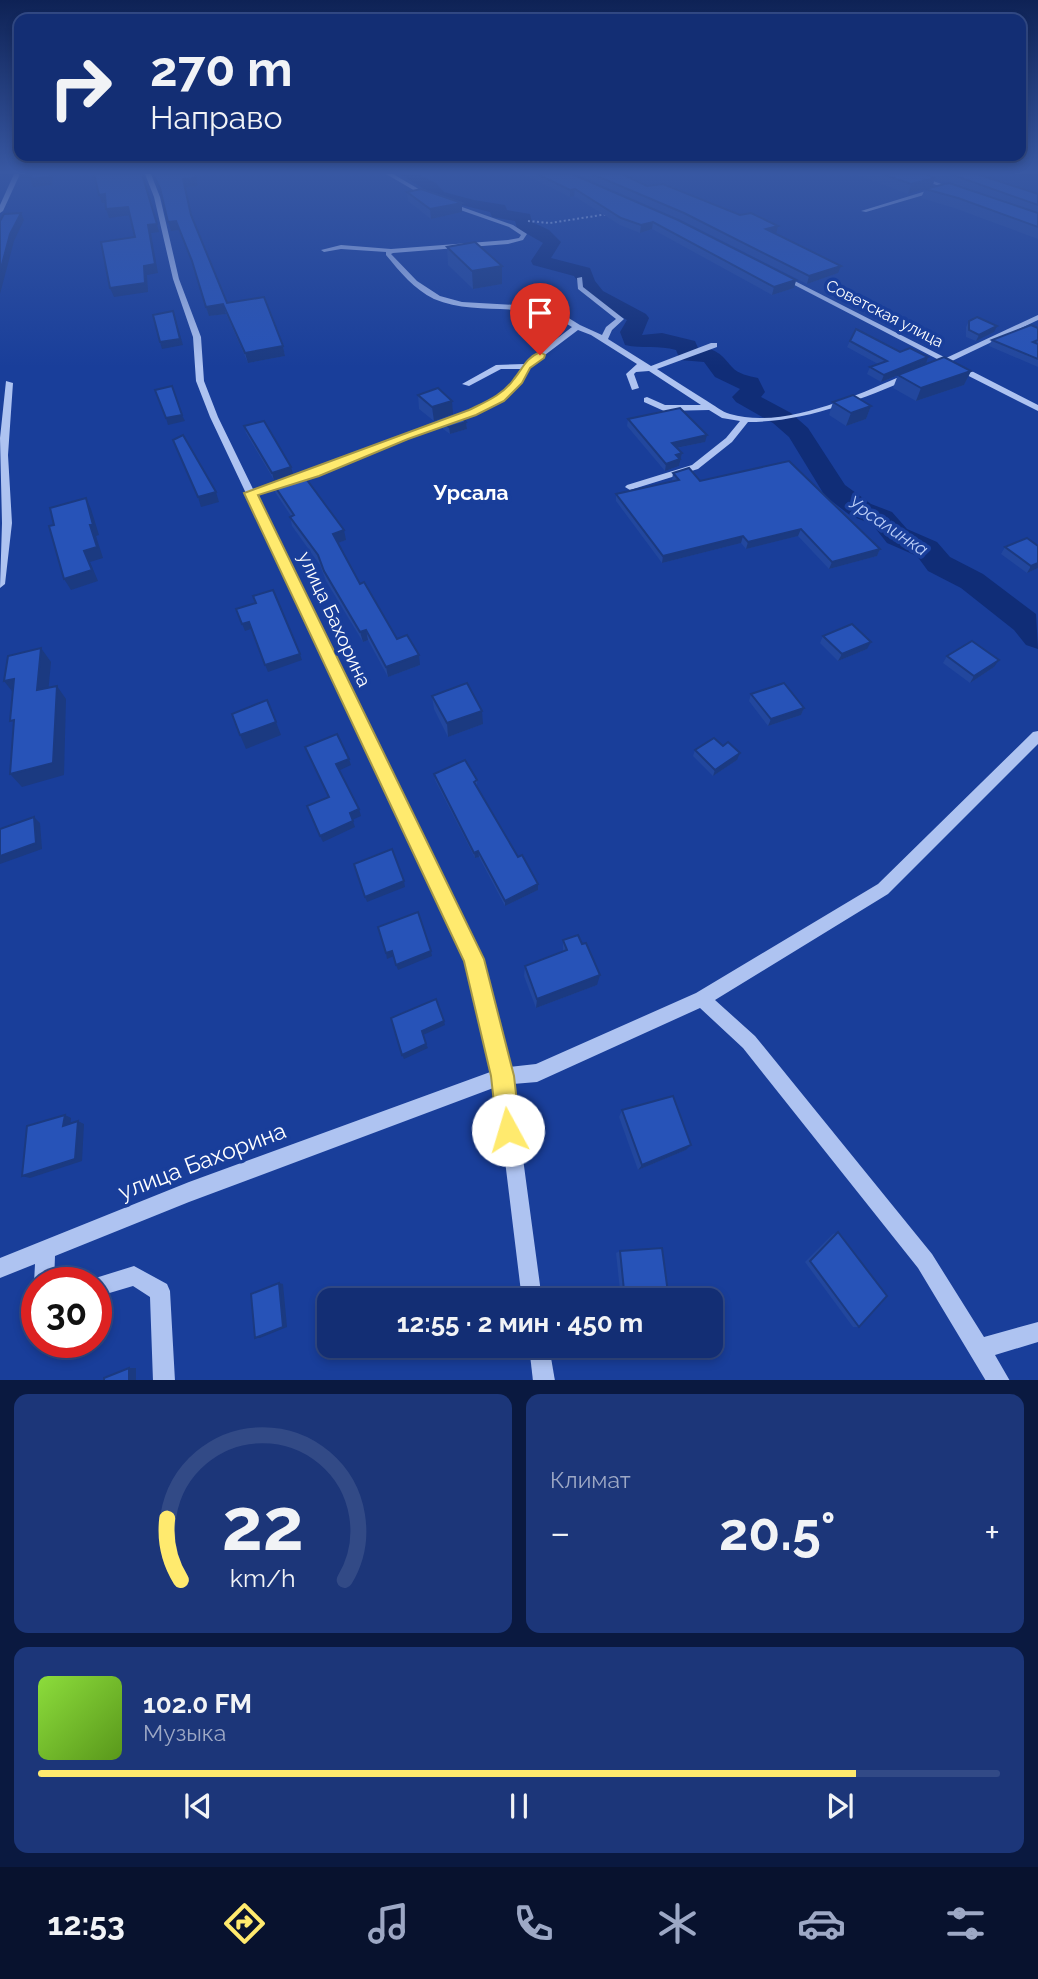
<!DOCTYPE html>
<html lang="ru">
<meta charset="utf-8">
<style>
:root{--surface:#132e74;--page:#1c3679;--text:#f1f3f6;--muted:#9da8c5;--line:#324a86;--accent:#ffea6e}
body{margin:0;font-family:Raleway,sans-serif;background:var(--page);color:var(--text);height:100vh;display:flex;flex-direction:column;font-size:26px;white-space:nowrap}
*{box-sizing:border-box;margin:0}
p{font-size:23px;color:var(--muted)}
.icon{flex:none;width:38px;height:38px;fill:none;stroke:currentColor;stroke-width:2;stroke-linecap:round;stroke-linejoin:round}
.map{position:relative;height:1380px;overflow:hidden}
.side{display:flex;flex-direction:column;gap:14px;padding:14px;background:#0a1940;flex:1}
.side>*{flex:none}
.top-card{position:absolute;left:14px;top:14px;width:1012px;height:147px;border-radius:14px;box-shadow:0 4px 10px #0003,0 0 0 2px var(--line);background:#132e74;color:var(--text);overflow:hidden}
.speed{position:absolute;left:21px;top:1267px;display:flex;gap:14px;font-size:35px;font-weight:700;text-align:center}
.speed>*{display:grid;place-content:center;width:91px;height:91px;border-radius:50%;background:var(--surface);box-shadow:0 4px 10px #0003,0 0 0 2px var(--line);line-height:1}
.speed .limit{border:10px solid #d22;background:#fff;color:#111}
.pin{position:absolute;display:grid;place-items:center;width:60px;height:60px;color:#fff;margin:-72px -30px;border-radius:50% 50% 50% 0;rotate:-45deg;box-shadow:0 0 7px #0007}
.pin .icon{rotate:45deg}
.me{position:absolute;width:77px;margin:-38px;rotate:354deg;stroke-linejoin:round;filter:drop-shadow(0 0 5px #0008)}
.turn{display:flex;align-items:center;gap:24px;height:147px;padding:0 21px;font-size:32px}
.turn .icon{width:91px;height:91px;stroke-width:2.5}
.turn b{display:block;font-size:49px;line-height:60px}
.big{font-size:52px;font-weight:700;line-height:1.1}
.side .widget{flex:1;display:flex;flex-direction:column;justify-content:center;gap:10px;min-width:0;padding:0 24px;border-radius:14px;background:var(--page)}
.side .dial{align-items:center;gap:0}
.dial svg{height:182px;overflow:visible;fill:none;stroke:var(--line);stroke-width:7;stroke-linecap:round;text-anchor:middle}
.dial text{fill:var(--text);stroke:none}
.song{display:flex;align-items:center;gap:21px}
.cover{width:84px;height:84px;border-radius:10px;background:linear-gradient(135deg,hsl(90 70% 55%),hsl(90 70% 35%))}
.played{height:7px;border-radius:4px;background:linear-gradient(90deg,var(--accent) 85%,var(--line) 85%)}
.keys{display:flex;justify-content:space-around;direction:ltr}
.heat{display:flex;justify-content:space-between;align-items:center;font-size:38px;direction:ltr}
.side .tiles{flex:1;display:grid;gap:14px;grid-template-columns:1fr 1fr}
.widget:last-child{grid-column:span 2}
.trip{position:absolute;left:317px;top:1288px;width:406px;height:70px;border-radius:14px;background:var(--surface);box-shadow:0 4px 10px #0003,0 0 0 2px var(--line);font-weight:700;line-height:70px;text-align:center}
.menu{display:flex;height:112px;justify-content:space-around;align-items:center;background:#08122e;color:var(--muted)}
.menu .icon{width:49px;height:49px}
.menu .current{color:var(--accent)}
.menu b{font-size:32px;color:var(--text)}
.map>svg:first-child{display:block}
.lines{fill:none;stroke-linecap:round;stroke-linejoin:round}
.river{fill:#102d77;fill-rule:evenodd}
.path{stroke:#aec3f1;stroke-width:2;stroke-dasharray:2 2.5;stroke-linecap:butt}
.minor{fill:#aec3f1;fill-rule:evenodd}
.wall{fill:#22479e}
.shaded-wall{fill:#1b3a81}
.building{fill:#2753b8;stroke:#1b3a81;stroke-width:2}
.route{fill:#ffea6e;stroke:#a69848;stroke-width:2}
.labels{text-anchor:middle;stroke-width:7;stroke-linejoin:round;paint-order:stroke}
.far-street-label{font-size:16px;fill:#fff;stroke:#193e9a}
.far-water-label{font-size:18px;font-style:italic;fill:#bbcef8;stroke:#193e9a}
.street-label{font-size:19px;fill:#fff;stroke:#193e9a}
.far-district-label{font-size:21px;font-weight:bold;fill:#fff;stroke:#193e9a}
.near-street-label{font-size:23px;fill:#fff;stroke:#193e9a}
</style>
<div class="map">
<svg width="1038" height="1381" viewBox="0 0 1038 1381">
<rect width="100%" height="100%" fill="#193e9a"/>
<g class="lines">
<path class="river" d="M399,174H418L436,183L444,192L474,200L505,205L507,210L530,214L532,222L549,230L561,242L551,258L590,268L595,281L603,291L646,314L649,318L642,335L662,333L695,341L698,348C716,348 721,354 732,367C738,374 749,376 758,378L765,392L761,397L791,413L808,428L845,485L871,504L892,512L907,529L937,542L950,557L983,574L1036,614L1038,649L1026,645L1014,630L961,588L928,571L917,556L887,543L872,524L851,516L825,496L789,437L773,423L736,402L732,397L740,389L715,377L704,362L680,360L676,350C659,345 643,349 625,345L620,332L627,320L590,299L574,276L533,265L531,261L543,243L517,228L515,221L492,217L490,212L432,198L424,189Z"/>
<path class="path" d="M528,221L550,223L608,214"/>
<g class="minor">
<path d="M14,174H20L3,211L0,213V205Z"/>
<path d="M145,174H151L160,197L179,279L201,337L204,381L218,417L253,489L312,471L401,435L469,411L497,397L515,380L521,369H501L469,386L462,384L496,365L524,364L572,327C531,298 478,318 434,299C414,289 400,272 386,255V252L341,249L324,252L321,250L341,245L391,249L508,240L519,238L521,235L509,227L446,205L448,202L513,225L527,234L523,240L508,244L393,253L391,254L417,281L440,296L462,302L515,305L550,311L567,317L580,325L602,335L606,327L616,319L578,289L577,278L582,277L583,287L624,319L612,330L608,339L651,366L711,343H717V347L657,369C673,380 690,390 707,401C714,405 722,412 730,414C784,430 857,395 906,374H912V378C859,400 806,422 748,422L732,442L698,469L630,490L625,487L627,485L692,465L726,438L740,421L722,418L709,410L664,411L644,402V398L647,397L665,405H701L649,371L636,372L634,374L639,388L632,390L626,374L637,364L591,335L578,330L529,367L522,383L503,401L475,415L407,439L318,475L256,495L480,953L509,1067L536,1064L696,993L878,884L1033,732L1038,731V744L888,894L715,1000L755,1036L932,1254L984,1337L1038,1322V1342L995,1355L1010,1381H986L918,1268L743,1048L700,1008L537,1082L513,1084L542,1300H522L496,1087L189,1202L55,1256L54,1283H37V1290L34,1283L35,1264L0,1278V1258L189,1182L493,1071L466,960L210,417L196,381L193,337L173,279L154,197Z"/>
<path d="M386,174H393L434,198L429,199Z"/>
<path d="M906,174H914L958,190L953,191Z"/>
<path d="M939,187L941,190L866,212L861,211Z"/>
<path d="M779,275H783L946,358L1038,315V320L952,361L1038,405V411L945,364L933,367V363L939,360L779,277Z"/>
<path d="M6,381L13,383L8,455L12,523L5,584L0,588L2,523L0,438Z"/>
<path d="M134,1266L167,1284L170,1291L175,1381H153L150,1297L133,1286L96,1297V1283H88L89,1280Z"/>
<path d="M529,1346H549L555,1381H533Z"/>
</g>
</g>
<g class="wall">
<path d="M152,174H194L198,186L185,187L192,218L227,303L283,346L285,356L248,363L226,314L209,316L195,269L179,230L171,231L161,193Z"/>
<path d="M523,174H572L796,280L794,288L772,295L652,229L640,233L620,225L574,196L570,197Z"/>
<path d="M576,174H622L647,186L776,234H775L838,273L807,284L683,221Z"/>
<path d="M855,174H977L1038,194V239L954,208L921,198L925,189L947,183L935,179L932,187L908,194Z"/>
<path d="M407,192L462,212L431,219L408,201Z"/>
<path d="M447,247L502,284L473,289L448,265Z"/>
<path d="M969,321L994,332L976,341L966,337V327Z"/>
<path d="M1038,328V367L989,346L992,340Z"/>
<path d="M850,341L900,352L928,357L926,364L881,382L867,374L870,367L878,364L847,347Z"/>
<path d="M971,371L964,385L916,401L893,388L898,375Z"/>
<path d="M418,395L453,414L434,421L419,409Z"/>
<path d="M833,402L871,406L866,419L846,426L829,415Z"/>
<path d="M628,419L705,442L677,448L682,453L679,466L665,471L627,426Z"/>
<path d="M443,422H466L467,429L450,434L443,429Z"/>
<path d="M244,426L293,474L274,480L246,433Z"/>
<path d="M673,473L700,481L880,549L877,556L829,569L798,536L746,549L741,543L662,563L616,501V494L673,481L672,480Z"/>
<path d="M272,482L346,540L337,543L360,584L397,639L420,665L388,677L368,640L363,642L326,581L320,565L292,526L290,517L291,516L275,492Z"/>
<path d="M1005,547L1038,568L1027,573L1001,554Z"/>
<path d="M823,636L867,649L838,661L820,643Z"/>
<path d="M947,656L994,667L970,683L943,663Z"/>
<path d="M751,694L804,708L801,715L768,726L749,701Z"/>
<path d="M432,696L483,724L448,737L434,709Z"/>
<path d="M695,750L737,760L713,776L693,756Z"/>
<path d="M434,774L477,780V787L518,857L538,884V890L505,906L479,857L475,858L435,780Z"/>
<path d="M563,940L597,985L536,1008L524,976L525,966L563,952Z"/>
<path d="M622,1110L686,1150L638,1170L619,1117Z"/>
<path d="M838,1232L859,1327H853L805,1262L833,1234Z"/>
<path d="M620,1251L669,1300H621L616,1253Z"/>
</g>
<g class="shaded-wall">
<path d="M19,174H37L38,177L21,178Z"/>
<path d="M49,174H71L53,176L52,185L33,187L30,179Z"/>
<path d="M142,174H143V175L159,232L151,233L158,273L147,275L148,292L114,297L110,288L144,266L148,225Z"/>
<path d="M196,178L198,186L185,187L183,179Z"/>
<path d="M935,178L932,187L908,194L911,184Z"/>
<path d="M575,189L574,196L570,197V190Z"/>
<path d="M105,194L108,202L102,203L99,195Z"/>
<path d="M462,203V212L431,219L430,209Z"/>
<path d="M128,207L131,215L109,218L106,209Z"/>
<path d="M21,213L24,220L14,241L0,294V272L10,234Z"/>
<path d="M176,221L179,230L171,231L168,222Z"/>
<path d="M653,222L652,229L640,233L641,225Z"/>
<path d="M778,226L776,234L764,237L766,229Z"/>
<path d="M502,266V284L473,289L472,271Z"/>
<path d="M841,266L838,273L807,284L809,276Z"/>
<path d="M796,280L794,288L772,295L774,287Z"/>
<path d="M223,304L226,314L209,316L206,307Z"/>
<path d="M175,318L183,345L162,349L160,342Z"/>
<path d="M997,326L994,332L976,341L979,335Z"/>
<path d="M283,346L285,356L248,363L245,353Z"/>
<path d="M928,357L926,364L881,382L884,375Z"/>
<path d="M971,371L964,385L916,401L921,388Z"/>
<path d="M452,401L453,414L434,421L432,407Z"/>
<path d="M871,406L866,419L846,426L851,413Z"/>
<path d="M182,415L185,421L168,425L166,418Z"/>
<path d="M466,422L467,429L450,434L449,427Z"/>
<path d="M707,435L705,442L671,449L672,443Z"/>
<path d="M682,453L679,466L665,471L666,464L676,455Z"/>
<path d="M291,467L293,474L274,480L272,473Z"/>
<path d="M216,492L219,502L201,507L198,497Z"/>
<path d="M86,498L91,509L99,535L96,536L103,558L90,562L98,581L71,590L64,579L84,551L90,525Z"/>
<path d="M801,529L798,536L746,549L748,542Z"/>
<path d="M344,530L346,540L335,544L333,534Z"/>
<path d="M743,536L741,543L662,563L663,556Z"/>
<path d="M880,549L877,556L829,569L832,562Z"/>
<path d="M1038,563V568L1027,573L1031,566Z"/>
<path d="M249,622L251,629L245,631L242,624Z"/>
<path d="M366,630L368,640L363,642L360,632Z"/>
<path d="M871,642L867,649L838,661L842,654Z"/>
<path d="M41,648L51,662L47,704L37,690Z"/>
<path d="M300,654L302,660L268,672L265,665Z"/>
<path d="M419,655L420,665L388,677L386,667Z"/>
<path d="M999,660L994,667L970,683L974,676Z"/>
<path d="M14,679L15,695L4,681Z"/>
<path d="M57,686L66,699L64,775L22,787L10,774Z"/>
<path d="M804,708L801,715L768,726L771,719Z"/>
<path d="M482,711L483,724L448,737L447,723Z"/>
<path d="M276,722L281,735L246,749L240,735Z"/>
<path d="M740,753L737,760L713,776L715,770Z"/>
<path d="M349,759L351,765L338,771L336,764Z"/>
<path d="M359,809L361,816L352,820L350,813Z"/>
<path d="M34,817L40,823L42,849L0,864V856Z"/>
<path d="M353,821L355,827L323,842L320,836Z"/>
<path d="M478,851L479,857L475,858L474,853Z"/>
<path d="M404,881L405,887L367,902L365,897Z"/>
<path d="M538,884V890L505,906V901Z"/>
<path d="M392,951L394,956L387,959L386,953Z"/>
<path d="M431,951L432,956L398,970L396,965Z"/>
<path d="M600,975L597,985L536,1008L537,999Z"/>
<path d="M444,1021L445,1025L423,1035L422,1031Z"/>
<path d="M426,1044L428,1048L404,1059L402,1055Z"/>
<path d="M65,1115L71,1118L70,1129L63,1126Z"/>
<path d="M78,1121L84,1124L82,1161L30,1178L22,1176Z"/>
<path d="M691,1145L686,1150L638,1170L642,1165Z"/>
<path d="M279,1283L283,1284L287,1327L260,1338H255Z"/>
<rect x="129" y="1368" width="7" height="13"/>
</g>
<g class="building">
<path d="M32,174H49V177L30,179Z"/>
<path d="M94,174H142L157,224L148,225L155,264L144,266L145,283L110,288L101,242L135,237L128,207L106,209L105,194L99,195Z"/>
<path d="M153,174H194L196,178L183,179L191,215L227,303L264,297L283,346L245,353L223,304L206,307L192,261L176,221L168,222L160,188Z"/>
<path d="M537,174H572L678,220L796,280L774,287L653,222L641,225L621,218L575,189L570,190Z"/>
<path d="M592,174H622L647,186L663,184L740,215L751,213L778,226L766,229L841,266L809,276L684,213Z"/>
<path d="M882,174H926L935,178L911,184Z"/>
<path d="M950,174H977L1038,194V205Z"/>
<path d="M949,183L1038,213V227L958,198L925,189Z"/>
<path d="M421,189L462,203L430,209L407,192Z"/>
<path d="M21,213L10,234L0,272V221L4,214Z"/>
<path d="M475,242L502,266L472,271L447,247Z"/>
<path d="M173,311L180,339L160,342L153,315Z"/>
<path d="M977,317L997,326L979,335L969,330V321Z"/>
<path d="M1031,325L1038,328V340L1033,342L1038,344V359L992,340Z"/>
<path d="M856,329L900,352L910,348L928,357L884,375L870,367L887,361L850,341Z"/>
<path d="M944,357L971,371L921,388L898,375Z"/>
<path d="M172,386L182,415L166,418L155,390Z"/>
<path d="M438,388L452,401L432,407L418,395Z"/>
<path d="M853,395L871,406L851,413L833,402Z"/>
<path d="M680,408L707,435L672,443L682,453L676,455L680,459L666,464L628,419Z"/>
<path d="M460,416L466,422L449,427L443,422Z"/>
<path d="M264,421L291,467L272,473L244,426Z"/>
<path d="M183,435L216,492L198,497L173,440Z"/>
<path d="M789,461L880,549L832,562L801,529L748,542L743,536L663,556L616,494L679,480L673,473L689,468L700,481Z"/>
<path d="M297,474L299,478L304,476L344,530L333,534L360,584L364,582L397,639L407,635L419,655L386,667L366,630L360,632L324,571L318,555L290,517L294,515L272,482Z"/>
<path d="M86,498L93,525H90L97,547L84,551L92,570L64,579L49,526L54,525L50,508Z"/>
<path d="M1027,538L1038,546V563L1031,566L1005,547Z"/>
<path d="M273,590L300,654L265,665L249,622L242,624L236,609L256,603L253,596Z"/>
<path d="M852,624L871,642L842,654L823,636Z"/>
<path d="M972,641L999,660L974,676L947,656Z"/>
<path d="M41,648L37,690L57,686L53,763L10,774L14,720L10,721L14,679L4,681L8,656Z"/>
<path d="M467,683L482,711L447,723L432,696Z"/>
<path d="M784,683L804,708L771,719L751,694Z"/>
<path d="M267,700L276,722L240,735L232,714Z"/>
<path d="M337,734L349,759L336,764L359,809L350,813L353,821L320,836L307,806L329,797L305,747Z"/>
<path d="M714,738L723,746L728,742L740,753L715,770L695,750Z"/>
<path d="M465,760L477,780L474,782L518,857L522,855L538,884L505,901L478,851L474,853L434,774Z"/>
<path d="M34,817L36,843L0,856V829Z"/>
<path d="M392,849L404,881L365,897L354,864Z"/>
<path d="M418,912L431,951L396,965L392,951L386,953L378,927Z"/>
<path d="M578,935L582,944L586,943L600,975L537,999L525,966L567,950L563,940Z"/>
<path d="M436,999L444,1021L422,1031L426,1044L402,1055L391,1018Z"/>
<path d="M673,1096L691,1145L642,1165L622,1110Z"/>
<path d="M65,1115L63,1126L78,1121L75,1159L22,1176L27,1126Z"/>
<path d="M838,1232L887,1296L859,1327L810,1261Z"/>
<path d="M662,1248L669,1300H625L620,1251Z"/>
<path d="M279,1283L283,1327L255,1338L251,1294Z"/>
<path d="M129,1368V1381H104V1378Z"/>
</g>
<linearGradient id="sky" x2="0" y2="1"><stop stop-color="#0e2255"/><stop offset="0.47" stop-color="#3858a3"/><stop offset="1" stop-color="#3858a3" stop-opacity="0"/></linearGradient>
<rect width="1038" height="367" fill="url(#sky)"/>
<path class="route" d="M540,352L545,355L544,358L530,368L522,383L504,401L476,415L408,439L319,476L258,495L484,959L514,1076L520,1130L517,1139L508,1142L500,1139L497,1130L491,1076L464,961L244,493L469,410C485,402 503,395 514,379C523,368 526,358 540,352Z"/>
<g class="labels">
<g class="far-street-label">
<text transform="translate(885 313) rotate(27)" y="6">Советская улица</text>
</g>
<g class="far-water-label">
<text transform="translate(888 526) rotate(34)" y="6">Урсалинка</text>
</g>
<g class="street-label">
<text transform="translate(335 619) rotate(65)" y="7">улица Бахорина</text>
</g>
<g class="far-district-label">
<text x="471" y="500">Урсала</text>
</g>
<g class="near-street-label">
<text transform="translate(202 1161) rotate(-21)" y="8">улица Бахорина</text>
</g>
</g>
</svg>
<div class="speed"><div class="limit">30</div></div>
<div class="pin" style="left:540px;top:355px;background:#d93025"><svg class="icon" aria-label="arrive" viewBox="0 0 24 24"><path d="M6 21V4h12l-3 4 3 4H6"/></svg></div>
<svg class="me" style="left:508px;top:1130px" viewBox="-20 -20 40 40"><circle r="19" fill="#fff"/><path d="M0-13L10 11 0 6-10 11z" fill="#ffea6e"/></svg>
<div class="trip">12:55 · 2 мин · 450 m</div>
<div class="top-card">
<div class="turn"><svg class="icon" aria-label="right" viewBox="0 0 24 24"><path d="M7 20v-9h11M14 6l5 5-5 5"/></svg><div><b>270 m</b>Направо</div></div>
</div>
</div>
<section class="side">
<div class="tiles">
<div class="widget dial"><svg viewBox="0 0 100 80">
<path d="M14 69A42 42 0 1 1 86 69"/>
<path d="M14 69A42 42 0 0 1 8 42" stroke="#ffea6e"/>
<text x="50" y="56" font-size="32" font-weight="700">22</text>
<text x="50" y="72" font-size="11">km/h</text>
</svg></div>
<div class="widget"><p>Климат</p>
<div class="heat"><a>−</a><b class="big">20.5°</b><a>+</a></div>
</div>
<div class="widget">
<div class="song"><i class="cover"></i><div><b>102.0 FM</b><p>Музыка</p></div></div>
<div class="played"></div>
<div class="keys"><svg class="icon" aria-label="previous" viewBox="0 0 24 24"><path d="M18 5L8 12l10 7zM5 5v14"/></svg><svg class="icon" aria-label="pause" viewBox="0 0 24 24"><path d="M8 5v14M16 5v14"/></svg><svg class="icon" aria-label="next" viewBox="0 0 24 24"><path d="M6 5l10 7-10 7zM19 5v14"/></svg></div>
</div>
</div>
</section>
<nav class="menu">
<b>12:53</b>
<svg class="icon current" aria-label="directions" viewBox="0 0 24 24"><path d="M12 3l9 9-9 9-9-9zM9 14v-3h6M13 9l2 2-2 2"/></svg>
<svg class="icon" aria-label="music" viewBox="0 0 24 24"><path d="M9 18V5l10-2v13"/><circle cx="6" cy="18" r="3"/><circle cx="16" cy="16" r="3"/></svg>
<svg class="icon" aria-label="phone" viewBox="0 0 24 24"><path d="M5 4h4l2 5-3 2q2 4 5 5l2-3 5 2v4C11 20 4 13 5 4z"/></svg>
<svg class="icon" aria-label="climate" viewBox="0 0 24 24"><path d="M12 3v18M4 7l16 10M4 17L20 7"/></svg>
<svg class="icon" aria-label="car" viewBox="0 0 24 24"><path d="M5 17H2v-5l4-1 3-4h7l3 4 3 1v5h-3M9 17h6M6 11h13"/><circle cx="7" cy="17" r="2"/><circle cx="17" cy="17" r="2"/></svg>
<svg class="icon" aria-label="filters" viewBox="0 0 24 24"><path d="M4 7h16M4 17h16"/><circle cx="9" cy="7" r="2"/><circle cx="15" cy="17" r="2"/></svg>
</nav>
